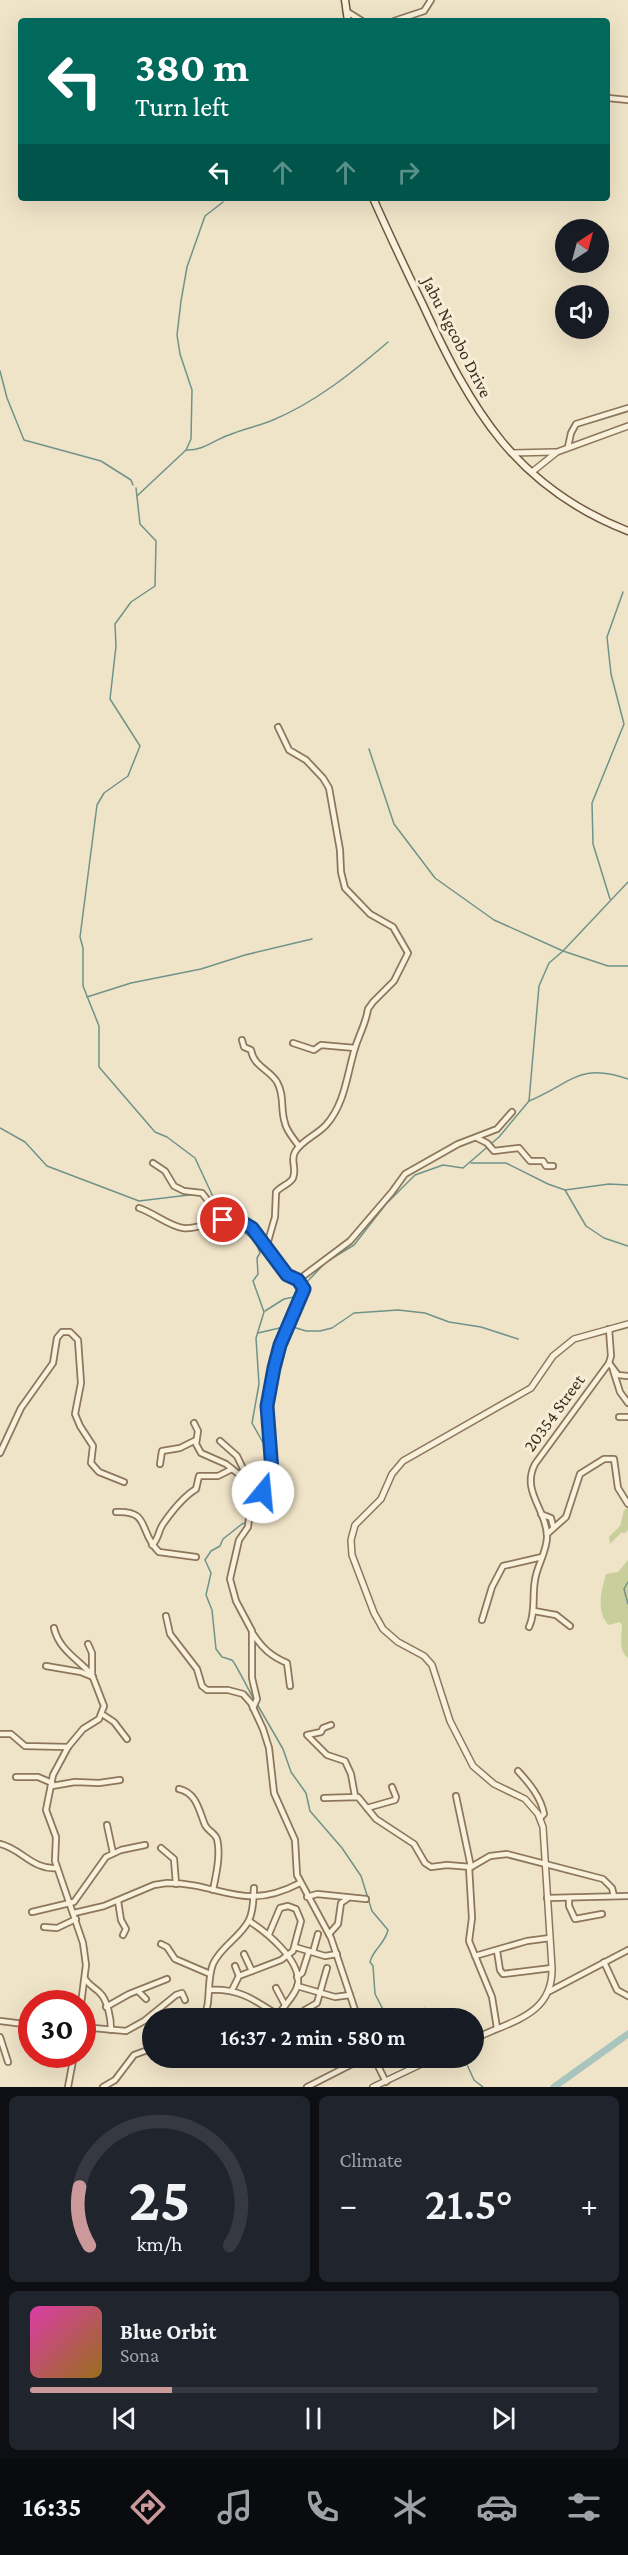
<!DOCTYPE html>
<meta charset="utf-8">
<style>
:root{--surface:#171b24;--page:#20242c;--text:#f1f3f6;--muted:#9ea1a6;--line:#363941;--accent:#cc999b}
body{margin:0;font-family:"Crimson Pro",serif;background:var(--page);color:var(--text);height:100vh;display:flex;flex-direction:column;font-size:22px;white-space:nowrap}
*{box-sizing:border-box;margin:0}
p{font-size:20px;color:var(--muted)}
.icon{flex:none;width:33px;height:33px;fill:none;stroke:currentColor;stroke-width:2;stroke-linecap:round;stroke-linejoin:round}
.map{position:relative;height:2087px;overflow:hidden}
.details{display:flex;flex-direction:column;gap:9px;padding:9px;background:#0d0f14;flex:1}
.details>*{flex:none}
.banner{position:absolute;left:18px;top:18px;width:592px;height:183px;border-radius:6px;box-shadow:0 6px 24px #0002;background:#00695c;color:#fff;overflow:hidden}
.needle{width:39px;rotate:36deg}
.controls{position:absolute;left:555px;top:219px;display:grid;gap:12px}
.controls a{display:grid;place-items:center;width:54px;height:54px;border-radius:50%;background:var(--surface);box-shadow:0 6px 24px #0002;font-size:30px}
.speed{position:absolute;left:18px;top:1990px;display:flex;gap:12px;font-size:30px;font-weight:700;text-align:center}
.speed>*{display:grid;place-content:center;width:78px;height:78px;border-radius:50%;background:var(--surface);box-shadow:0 6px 24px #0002;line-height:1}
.speed .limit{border:9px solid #d22;background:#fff;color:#111}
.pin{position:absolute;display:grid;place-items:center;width:51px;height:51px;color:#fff;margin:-26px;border:3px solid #fff;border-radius:50%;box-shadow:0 2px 6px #0007}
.me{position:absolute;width:66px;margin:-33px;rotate:17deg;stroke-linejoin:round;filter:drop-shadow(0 0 4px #0008)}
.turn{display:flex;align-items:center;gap:21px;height:126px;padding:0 18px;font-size:27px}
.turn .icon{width:78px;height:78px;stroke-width:2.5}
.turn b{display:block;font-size:42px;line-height:51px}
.lanes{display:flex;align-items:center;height:57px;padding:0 18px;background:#0003;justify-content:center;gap:30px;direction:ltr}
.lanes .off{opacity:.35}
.big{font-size:45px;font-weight:600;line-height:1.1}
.details .card{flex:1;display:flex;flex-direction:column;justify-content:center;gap:9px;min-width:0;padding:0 21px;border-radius:9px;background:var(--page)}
.details .dial{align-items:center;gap:0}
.dial svg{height:156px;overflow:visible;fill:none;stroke:var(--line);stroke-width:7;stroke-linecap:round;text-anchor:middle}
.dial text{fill:var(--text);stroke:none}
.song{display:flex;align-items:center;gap:18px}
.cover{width:72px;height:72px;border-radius:9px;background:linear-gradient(135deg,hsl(320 70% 55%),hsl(40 70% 35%))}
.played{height:6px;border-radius:3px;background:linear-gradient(90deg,var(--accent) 25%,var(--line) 25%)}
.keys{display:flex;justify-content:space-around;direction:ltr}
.heat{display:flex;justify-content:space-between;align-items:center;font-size:33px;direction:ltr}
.details .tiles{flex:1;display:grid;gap:9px;grid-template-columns:1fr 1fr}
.card:last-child{grid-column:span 2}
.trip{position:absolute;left:142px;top:2008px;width:342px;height:60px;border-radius:30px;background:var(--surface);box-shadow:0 6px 24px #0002;font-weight:600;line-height:60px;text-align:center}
.tab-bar{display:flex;height:96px;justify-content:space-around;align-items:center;background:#090b0e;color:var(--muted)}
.tab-bar .icon{width:42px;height:42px}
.tab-bar .selected{color:var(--accent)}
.tab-bar b{font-size:27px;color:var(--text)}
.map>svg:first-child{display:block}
.green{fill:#c9cf9b}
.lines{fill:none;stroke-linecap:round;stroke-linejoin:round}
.stream{stroke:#6f938a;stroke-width:1.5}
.river{stroke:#a9c4bc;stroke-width:7}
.minor-casing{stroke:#8d765c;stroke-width:8}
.tertiary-casing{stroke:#8d765c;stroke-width:8}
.secondary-casing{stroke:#6f573f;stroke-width:9}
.minor{stroke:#faf1dc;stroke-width:4.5}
.tertiary{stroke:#faf1dc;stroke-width:5}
.secondary{stroke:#faf1dc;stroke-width:6}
.route-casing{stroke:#114b97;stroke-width:15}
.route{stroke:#1a73e8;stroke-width:10}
.labels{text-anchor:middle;stroke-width:6;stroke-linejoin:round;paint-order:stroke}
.street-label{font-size:18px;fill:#3d2e20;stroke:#f7eed8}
</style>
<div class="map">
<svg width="628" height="2087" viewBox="0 0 628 2087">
<rect width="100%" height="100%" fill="#f0e4c8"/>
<g class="green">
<path d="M628,1508V1530L624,1534L622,1532L610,1544L609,1537L620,1526L624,1510Z"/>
<path d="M628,1560V1658C618,1650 622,1637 622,1625L620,1622L609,1625C595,1612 602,1588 606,1574L618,1572Z"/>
</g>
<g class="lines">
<g class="stream">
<path d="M0,371L7,398L24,440L101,461L131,480L133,485"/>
<path d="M186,450C203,451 214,440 229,435C243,429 259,426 273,420C316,402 353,372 388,342"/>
<path d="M136,488L140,524L156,541L155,586L131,602L115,624L116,646L110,699L140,746L128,776L104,793L97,805L80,937L83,948V986L99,1026V1067L155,1132L167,1137L195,1158L222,1216L226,1218"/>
<path d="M137,496L186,450L191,439L192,390L180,354L177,335L181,301L187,267L205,216L223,202"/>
<path d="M369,749L394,824L435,878L494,920L563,951L608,966H628"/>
<path d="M610,899L593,844L592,803L624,724L611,674L607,637L623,592"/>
<path d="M87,997L131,983L201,969L245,955L312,939"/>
<path d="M529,1101C572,1083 579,1062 628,1079"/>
<path d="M0,1128L25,1142L47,1166L139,1201L197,1194"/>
<path d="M471,1163H506L548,1184L565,1190L609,1184L628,1185"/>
<path d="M565,1190L586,1226L604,1238L628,1246"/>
<path d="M230,1221L255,1241L260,1253L257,1258L258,1274L253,1281L264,1312L256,1338L259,1384L252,1423L266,1448L268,1475"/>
<path d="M304,1285L326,1262L354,1245L386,1204L415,1175L443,1165L463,1168L499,1137L529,1101L539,986L549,963L563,951L628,882"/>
<path d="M265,1311L284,1299L294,1297L300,1288"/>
<path d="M293,1327L306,1331H320L332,1328L354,1313L398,1310L425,1313L449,1322L481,1327L518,1339"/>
<path d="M258,1333L288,1326"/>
<path d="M628,1582L624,1589L628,1604"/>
<path d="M254,1700C251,1694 234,1661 232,1660C231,1660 223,1657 222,1657L216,1649L212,1610L206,1595L211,1573L205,1560L211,1551L220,1546L223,1539L242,1524L273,1514L271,1479"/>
<path d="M257,1704L283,1749L291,1772L306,1793L310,1811L342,1848L361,1876L372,1911L388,1930C385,1944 373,1949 370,1962L373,1966L375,1994L388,2019"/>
<path d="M411,2019H412"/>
<path d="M464,2058L474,2080L483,2087"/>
</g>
<path class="river" d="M554,2087L628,2034"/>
<g class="minor-casing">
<g id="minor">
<path d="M346,11L362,21"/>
<path d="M394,21L424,11L431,0"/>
<path d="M608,98L628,100"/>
<path d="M568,447L571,433L576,424L628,408"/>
<path d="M242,1040L244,1047L251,1050C254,1067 269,1069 277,1082C285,1096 280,1109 285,1123C286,1129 295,1141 299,1146"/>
<path d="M293,1043L314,1050L321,1045L355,1048"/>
<path d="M477,1138L487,1143L494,1151L519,1148L530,1161H543L546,1166H553"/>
<path d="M153,1163L165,1171L174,1186L184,1191L202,1193L223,1220H238L252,1228L287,1275L298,1280L304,1289L277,1355L267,1400L272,1471L249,1518L248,1527L239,1540L230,1579L236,1601L252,1631V1678L257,1699L253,1708"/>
<path d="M139,1208C154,1213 169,1226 183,1228C195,1230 205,1222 221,1225L225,1222"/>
<path d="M267,1245L275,1217L276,1192C281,1186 290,1184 293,1178C297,1168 290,1160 295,1152C302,1140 317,1135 326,1125C345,1104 347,1074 355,1048C359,1035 366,1023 368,1009L373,1002L394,981L408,953L393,927L370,914L345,888L341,872L340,850L329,788L323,778L306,760L289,750L278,727"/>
<path d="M298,1280L350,1241L392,1192L405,1174L458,1144L497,1129L512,1112"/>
<path d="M609,1363L618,1375L628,1376"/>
<path d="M613,1370L620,1392L628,1403"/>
<path d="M619,1417H628"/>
<path d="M194,1423L198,1431L196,1444L201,1453L226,1464L262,1493"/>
<path d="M220,1441L237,1456L248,1479"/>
<path d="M0,1453L21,1408L53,1363L57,1338L62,1332H70L78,1340L81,1383L75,1414L80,1426L93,1446L91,1463L99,1472L124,1482"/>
<path d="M160,1464L162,1451L180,1448L196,1440"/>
<path d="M116,1512C151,1510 138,1532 159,1552L196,1557"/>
<path d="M541,1514L551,1518L553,1526"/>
<path d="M547,1534L566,1517L580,1474L604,1459H614L618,1488L628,1504"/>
<path d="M152,1545C159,1539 158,1531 163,1524C172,1511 183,1497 196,1489L199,1476H218L232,1469"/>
<path d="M534,1611L556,1615L570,1626"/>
<path d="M166,1616L170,1634L197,1669L202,1686L207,1690H228L243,1694L251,1703L263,1729L269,1748L274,1793L295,1840L297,1875L331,1938L358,2019"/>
<path d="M482,1620L492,1587L503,1566L542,1557"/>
<path d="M529,1627C536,1612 532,1596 535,1580C537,1565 548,1550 547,1535C546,1509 521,1491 535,1464L609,1363L611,1356L609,1329"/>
<path d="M54,1628C59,1650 78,1659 92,1675"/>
<path d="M253,1634C263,1649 271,1656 287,1663L290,1686"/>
<path d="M46,1666L81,1672L93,1677"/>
<path d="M102,1714L114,1722L127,1739"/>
<path d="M331,1725L323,1728L321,1732L307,1735L327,1755L345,1761L351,1774L355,1796"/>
<path d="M0,1734H11L25,1746L68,1747"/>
<path d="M518,1771C529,1783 541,1797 544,1814L540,1818"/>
<path d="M16,1777H38L52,1783"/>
<path d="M52,1786L75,1782L99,1783L120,1780"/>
<path d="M179,1789C197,1793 199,1811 205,1825C208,1831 215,1833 217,1839C221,1855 216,1875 213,1890"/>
<path d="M456,1796L471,1867"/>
<path d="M324,1798L358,1797L376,1819L414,1844L425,1863L431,1867L447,1865L471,1867L490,1856L507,1854L603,1879L612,1888L614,1896"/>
<path d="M367,1808L395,1800L396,1797L392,1787"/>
<path d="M107,1825L113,1853"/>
<path d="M0,1844C22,1849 32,1870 57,1868"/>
<path d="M161,1848L174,1859L176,1884"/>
<path d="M469,1867L472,1918L469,1941L492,1997L497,2028"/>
<path d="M307,1897L317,1894L366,1899"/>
<path d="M547,1898L628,1896"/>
<path d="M569,1898V1906L575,1919L602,1914"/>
<path d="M118,1901L121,1920L126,1929L123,1935"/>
<path d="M32,1912L74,1902L106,1857L121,1850L145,1845"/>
<path d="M74,1913L104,1906L154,1885L167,1883C222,1883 242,1913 300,1883"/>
<path d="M249,1921C266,1932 300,1959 298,1983C297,1993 284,2006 278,2015"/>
<path d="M44,1927L57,1928L76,1919"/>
<path d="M329,1934L338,1924L341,1903L347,1899"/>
<path d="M161,1944L167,1947L175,1959L210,1974"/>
<path d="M295,1947L325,1956L337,1954"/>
<path d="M497,1951L500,1970L503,1974L552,1968"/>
<path d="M313,1952L318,1934"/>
<path d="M244,1954L252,1971"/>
<path d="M475,1956L527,1941L550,1938"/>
<path d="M604,1962L617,1990L628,1996"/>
<path d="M235,1966L239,1976"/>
<path d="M297,1977L302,1973L309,1951"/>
<path d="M85,1979C90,1986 94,1987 99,1992C108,2000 111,2019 111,2030"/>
<path d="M297,1986L335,1997L350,1995"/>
<path d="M276,1988L285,2005"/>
<path d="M209,1990C242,1988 257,2002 284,2019"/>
<path d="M232,1990L239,1976L281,1960L293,1951L301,1921L296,1909L288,1906L280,1908L269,1934"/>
<path d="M138,1991L146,1999"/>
<path d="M550,1991L628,1950"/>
<path d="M81,2004L86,1965L83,1943L55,1861L56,1837L46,1810L53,1775L68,1747L83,1729L99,1719L104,1706L92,1675V1653L88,1644"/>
<path d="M106,2007L129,1994L167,1979"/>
<path d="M305,2010L317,2003L327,1968"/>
<path d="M203,2019C212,2002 206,1982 213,1964C221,1946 241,1937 249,1920C254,1910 253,1899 254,1888"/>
<path d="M337,2019L355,2010"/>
<path d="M421,2019L425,2012"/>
<path d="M0,2021L32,2025"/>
<path d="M82,2027L126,2031L144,2021L176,1995L182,1993L185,2000"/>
<path d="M0,2037L8,2062"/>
<path d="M374,2058L386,2082"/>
<path d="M68,2087L74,2055"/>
<path d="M103,2087L115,2080L134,2055L153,2048"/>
<path d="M307,2087L364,2058"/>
</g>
</g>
<g class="tertiary-casing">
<g id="tertiary">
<path d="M512,453L555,452"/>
<path d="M532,472L557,452L628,426"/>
<path d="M474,2039C510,2021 553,2016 552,1968L543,1827L538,1814L525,1799L494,1784L473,1766L450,1721L432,1665L424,1656L398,1642L383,1629L374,1613L352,1555L351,1540L355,1525L381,1499L392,1474L403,1461L531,1388L553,1356L574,1339L628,1324"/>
<path d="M373,2087L434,2058"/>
</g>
</g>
<g class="secondary-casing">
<g id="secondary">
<path d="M345,0L348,21"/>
<path d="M373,198C389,234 406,270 423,305C471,409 515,487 628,531"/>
</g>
</g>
<use href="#minor" class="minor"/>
<use href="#tertiary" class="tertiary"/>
<use href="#secondary" class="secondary"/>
</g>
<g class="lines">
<g class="route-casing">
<path id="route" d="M223,1220H238L252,1228L287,1275L298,1280L304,1289L280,1345L274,1368L267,1406L272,1471L263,1492"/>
</g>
<use href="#route" class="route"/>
</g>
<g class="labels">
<g class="street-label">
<text transform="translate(457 337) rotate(63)" y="6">Jabu Ngcobo Drive</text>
<text transform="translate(554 1413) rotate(-54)" y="6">20354 Street</text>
</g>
</g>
</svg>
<div class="controls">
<a><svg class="needle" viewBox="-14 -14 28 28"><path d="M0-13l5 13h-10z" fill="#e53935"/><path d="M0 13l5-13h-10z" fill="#9ea1a6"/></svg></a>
<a><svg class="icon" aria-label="sound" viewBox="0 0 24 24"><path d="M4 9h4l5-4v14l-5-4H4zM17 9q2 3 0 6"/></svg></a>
</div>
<div class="speed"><div class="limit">30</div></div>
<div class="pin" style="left:223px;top:1220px;background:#d93025"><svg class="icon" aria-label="arrive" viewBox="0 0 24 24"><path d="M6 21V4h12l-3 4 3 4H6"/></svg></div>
<svg class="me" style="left:263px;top:1492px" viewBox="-20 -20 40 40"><circle r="19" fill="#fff"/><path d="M0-13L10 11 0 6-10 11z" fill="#1a73e8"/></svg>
<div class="trip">16:37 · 2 min · 580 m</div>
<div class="banner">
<div class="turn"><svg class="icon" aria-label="left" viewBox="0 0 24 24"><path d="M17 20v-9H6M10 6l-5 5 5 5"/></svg><div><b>380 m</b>Turn left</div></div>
<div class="lanes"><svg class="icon" aria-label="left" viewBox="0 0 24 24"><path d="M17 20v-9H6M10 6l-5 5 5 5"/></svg><svg class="icon off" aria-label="ahead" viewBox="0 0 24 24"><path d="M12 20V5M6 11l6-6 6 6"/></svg><svg class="icon off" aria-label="ahead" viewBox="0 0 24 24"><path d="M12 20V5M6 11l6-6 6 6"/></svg><svg class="icon off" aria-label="right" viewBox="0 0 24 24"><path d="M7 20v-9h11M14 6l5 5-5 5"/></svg></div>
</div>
</div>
<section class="details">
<div class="tiles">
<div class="card dial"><svg viewBox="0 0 100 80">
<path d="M14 69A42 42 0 1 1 86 69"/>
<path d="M14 69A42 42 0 0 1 9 39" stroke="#cc999b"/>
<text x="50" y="56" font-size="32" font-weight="700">25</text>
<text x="50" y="72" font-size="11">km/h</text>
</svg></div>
<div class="card"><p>Climate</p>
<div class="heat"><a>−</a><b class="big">21.5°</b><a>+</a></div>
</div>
<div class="card">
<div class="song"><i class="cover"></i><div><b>Blue Orbit</b><p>Sona</p></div></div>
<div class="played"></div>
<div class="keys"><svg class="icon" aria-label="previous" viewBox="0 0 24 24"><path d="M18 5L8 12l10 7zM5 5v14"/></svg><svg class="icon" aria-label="pause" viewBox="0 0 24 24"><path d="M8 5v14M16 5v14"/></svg><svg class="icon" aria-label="next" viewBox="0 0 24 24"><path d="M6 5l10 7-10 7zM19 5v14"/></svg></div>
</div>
</div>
</section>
<nav class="tab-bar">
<b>16:35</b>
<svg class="icon selected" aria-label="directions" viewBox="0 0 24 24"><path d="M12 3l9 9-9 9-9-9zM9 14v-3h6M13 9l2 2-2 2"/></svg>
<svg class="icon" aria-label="music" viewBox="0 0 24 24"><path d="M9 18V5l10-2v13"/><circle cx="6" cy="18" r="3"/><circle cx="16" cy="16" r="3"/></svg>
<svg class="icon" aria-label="phone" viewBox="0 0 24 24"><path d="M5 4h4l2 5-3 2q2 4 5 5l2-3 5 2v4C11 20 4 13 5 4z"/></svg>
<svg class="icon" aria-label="climate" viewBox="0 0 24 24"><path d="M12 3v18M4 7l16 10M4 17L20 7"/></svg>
<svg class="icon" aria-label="car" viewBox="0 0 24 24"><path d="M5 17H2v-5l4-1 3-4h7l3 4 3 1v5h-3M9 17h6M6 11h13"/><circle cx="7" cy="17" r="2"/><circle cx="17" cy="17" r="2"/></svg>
<svg class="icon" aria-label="filters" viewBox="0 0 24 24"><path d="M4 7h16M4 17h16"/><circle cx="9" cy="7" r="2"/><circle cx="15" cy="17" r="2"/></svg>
</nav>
